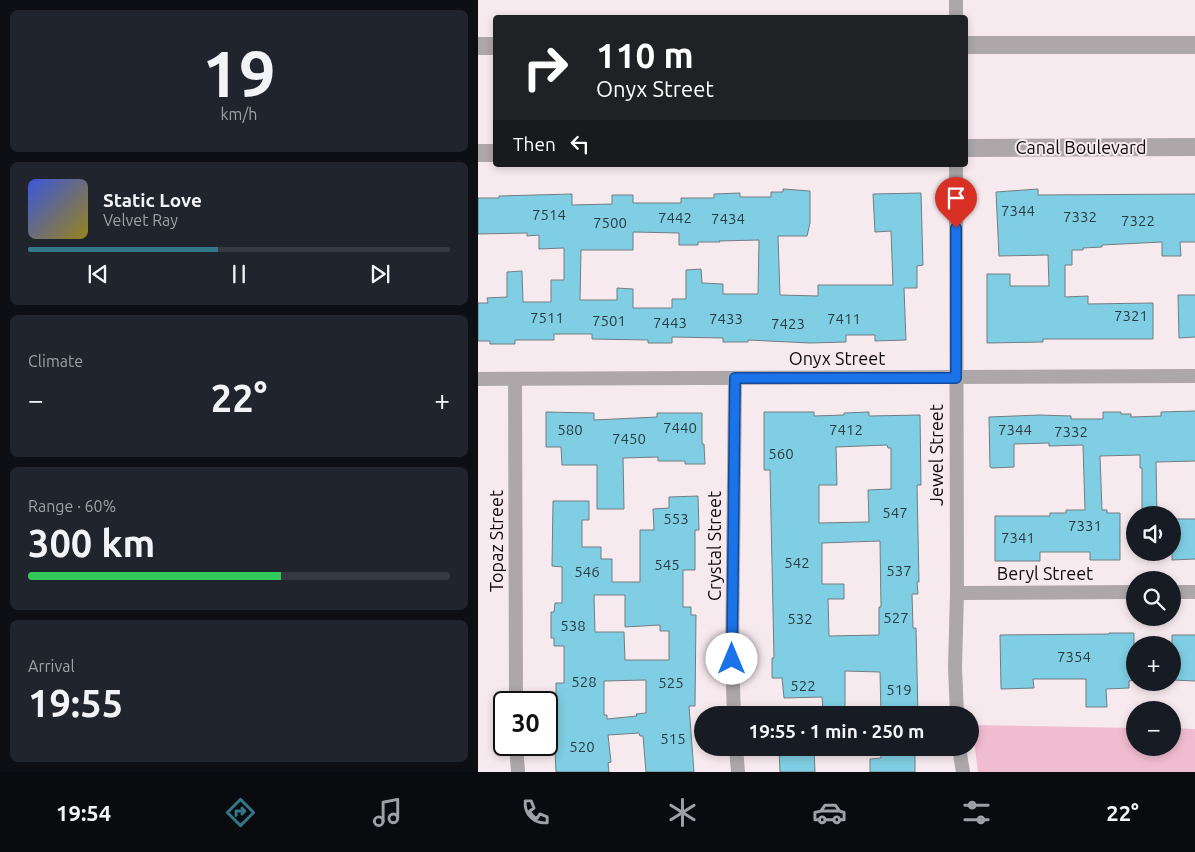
<!DOCTYPE html>
<meta charset="utf-8">
<style>
:root{--surface:#171b24;--page:#20242c;--text:#f1f3f6;--muted:#9ea1a6;--line:#363941;--accent:#337687}
body{margin:0;font-family:Ubuntu,sans-serif;background:var(--page);color:var(--text);height:100vh;display:flex;flex-direction:column;font-size:19px;white-space:nowrap}
*{box-sizing:border-box;margin:0}
p{font-size:16px;color:var(--muted)}
.icon{flex:none;width:28px;height:28px;fill:none;stroke:currentColor;stroke-width:2;stroke-linecap:round;stroke-linejoin:round}
.map{position:relative;flex:1;overflow:hidden}
.panel{display:flex;flex-direction:column;gap:10px;padding:10px;background:#0d0f14;width:478px}
.panel>*{flex:none}
.top-card{position:absolute;left:15px;top:15px;width:475px;height:152px;border-radius:5px;box-shadow:0 2px 8px #0003;background:#202124;color:#fff;overflow:hidden}
.buttons{position:absolute;left:648px;top:506px;display:grid;gap:10px}
.buttons a{display:grid;place-items:center;width:55px;height:55px;border-radius:50%;background:var(--surface);box-shadow:0 2px 8px #0003;font-size:25px}
.speed{position:absolute;left:15px;top:691px;display:flex;gap:10px;font-size:25px;font-weight:700;text-align:center}
.speed>*{display:grid;place-content:center;width:65px;height:65px;border-radius:50%;background:var(--surface);box-shadow:0 2px 8px #0003;line-height:1}
.speed .limit{border:2px solid #111;border-radius:8px;background:#fff;color:#111}
.pin{position:absolute;display:grid;place-items:center;width:42px;height:42px;color:#fff;margin:-51px -21px;border-radius:50% 50% 50% 0;rotate:-45deg;box-shadow:0 0 5px #0007}
.pin .icon{rotate:45deg}
.me{position:absolute;width:55px;margin:-28px;rotate:0deg;stroke-linejoin:round;filter:drop-shadow(0 0 4px #0008)}
.turn{display:flex;align-items:center;gap:18px;height:105px;padding:0 20px;font-size:22px}
.turn .icon{width:65px;height:65px;stroke-width:2.5}
.turn b{display:block;font-size:35px;line-height:42px}
.then{display:flex;align-items:center;height:48px;padding:0 20px;background:#0003;gap:10px;font-size:19px}
.big{font-size:38px;font-weight:700;line-height:1.1}
.panel .tile{flex:1;display:flex;flex-direction:column;justify-content:center;gap:8px;min-width:0;padding:0 18px;border-radius:8px;background:var(--page)}
.panel .dial{align-items:center;gap:0}
.dial b{font-size:65px;line-height:1}
.song{display:flex;align-items:center;gap:15px}
.cover{width:60px;height:60px;border-radius:8px;background:linear-gradient(135deg,hsl(230 70% 55%),hsl(50 70% 35%))}
.played{height:5px;border-radius:2px;background:linear-gradient(90deg,var(--accent) 45%,var(--line) 45%)}
.keys{display:flex;justify-content:space-around;direction:ltr}
.heat{display:flex;justify-content:space-between;align-items:center;font-size:28px;direction:ltr}
.charge{height:8px;border-radius:4px;background:linear-gradient(90deg,#34c759 60%,var(--line) 0)}
.trip{position:absolute;left:216px;top:706px;width:285px;height:50px;border-radius:25px;background:var(--surface);box-shadow:0 2px 8px #0003;font-weight:700;line-height:50px;text-align:center}
.menu{display:flex;height:80px;justify-content:space-around;align-items:center;background:#090b0e;color:var(--muted)}
.menu .icon{width:35px;height:35px}
.menu .active{color:var(--accent)}
.menu b{font-size:22px;color:var(--text)}
main{display:flex;flex:1;min-height:0}
.map>svg:first-child{display:block}
.green{fill:#f0bdd0}
.building{fill:#7fcee3;stroke:#727d81;fill-rule:evenodd}
.lines{fill:none;stroke-linecap:round;stroke-linejoin:round}
.minor{stroke:#ada7a9;stroke-width:14}
.tertiary{stroke:#ada7a9;stroke-width:18}
.route-casing{stroke:#114b97;stroke-width:12}
.route{stroke:#1a73e8;stroke-width:9}
.labels{text-anchor:middle;stroke-width:4;stroke-linejoin:round;paint-order:stroke}
.number-label{font-size:15px;fill:#2b3c42}
.street-label{font-size:18px;fill:#0f0b0d;stroke:#f7eaef}
</style>
<main>
<section class="panel">
<div class="tile dial"><b>19</b><p>km/h</p></div>
<div class="tile">
<div class="song"><i class="cover"></i><div><b>Static Love</b><p>Velvet Ray</p></div></div>
<div class="played"></div>
<div class="keys"><svg class="icon" aria-label="previous" viewBox="0 0 24 24"><path d="M18 5L8 12l10 7zM5 5v14"/></svg><svg class="icon" aria-label="pause" viewBox="0 0 24 24"><path d="M8 5v14M16 5v14"/></svg><svg class="icon" aria-label="next" viewBox="0 0 24 24"><path d="M6 5l10 7-10 7zM19 5v14"/></svg></div>
</div>
<div class="tile"><p>Climate</p>
<div class="heat"><a>−</a><b class="big">22°</b><a>+</a></div>
</div>
<div class="tile"><p>Range · 60%</p><b class="big">300 km</b><div class="charge"></div></div>
<div class="tile"><p>Arrival</p><b class="big">19:55</b></div>
</section>
<div class="map">
<svg width="718" height="772" viewBox="0 0 718 772">
<rect width="100%" height="100%" fill="#f7eaef"/>
<path class="green" d="M494,725L656,728V748H694V728L717,729V772H500Z"/>
<g class="building">
<path d="M305,189L332,191V223L329,236H300L302,295L340,296V285H415L413,231L397,232L395,194L443,193L445,265L439,266V288H426L428,340L397,341V335H368V342L332,343L270,340V342H245V338L194,337V343H170V340L114,339V334H76V340H37V344H12V341H0V303H10L9,298L29,297V272L44,271L45,302H73V280H86V248L61,249V235L49,236V233L0,234V198H21V196L94,194V205L134,204V195H155V203H203V198H236V194L262,193V197H293V192H305ZM155,232L201,233V245H220V242H242L241,241L281,240L280,294H245V284L224,283L223,269L208,270V299H194V308H155V289L139,288V300H102L103,250H155Z"/>
<path d="M560,189V195L718,194V242H702L703,256H684V242L624,245V247L605,248V250H594V265H587V297L610,296V304L675,303V339H565V342L509,343V274H532V286H571L570,255L521,256L518,192Z"/>
<path d="M700,295H718V337L701,338Z"/>
<path d="M718,411V461L678,462L679,515H664V468H662V455L622,456L624,510H629V513H642V560H612V552H562V561H517V516H572V513H588V510H607L605,445L571,446V443L536,444V467L514,468L512,467L511,417L562,415L593,416V419H625V412H643V414H653V417L683,416V412Z"/>
<path d="M68,412L116,413V420L179,417V413H224V444H226L227,464H207V461H180V457L145,458L146,509H119V465H84L83,447H68Z"/>
<path d="M286,412H336V416L366,415V413L391,412V416L442,415L443,485H439L441,582H439L440,594H434L435,628H438L440,715H403L402,672L367,671V711H365V715H348V711H345L344,697L306,698L304,678H294V658H296L292,470H286ZM409,445L410,448H413V489L390,490L391,522L341,523V485H359L358,447ZM402,541L403,607H401V635L351,636L350,599H366V584H344V543Z"/>
<path d="M220,496L221,530H217V570H205V607H213V615H218L217,706H211L216,772H168L165,736H162L161,733L130,735L133,762L130,763L131,772H78L76,733H78V683H86V646H76V638H73V612H76L77,603H84V567L74,566L75,501H111V520H104V547H123V559H134V582H162V530H176L175,509L191,508V497ZM116,595H147V627L182,625V631H191V660H147L146,632H117ZM168,680V713L158,714L159,716L129,719V715H126V681Z"/>
<path d="M694,519H718V559L694,560Z"/>
<path d="M631,633H656V680L651,681V688L628,689L629,707H608V679H555L556,688L523,689L522,635L631,634Z"/>
<path d="M694,635H718V681L694,680Z"/>
<path d="M301,748H336L337,772H302Z"/>
<path d="M403,748H437V772H392V759L403,758Z"/>
</g>
<g class="lines">
<g class="minor">
<path d="M478,0V18"/>
<path d="M478,165L479,593L477,667L479,715"/>
<path d="M0,379L718,376"/>
<path d="M37,379L38,702"/>
<path d="M694,592H718"/>
<path d="M479,593L656,592"/>
<path d="M256,715L254,659L257,378"/>
<path d="M38,745L40,772"/>
<path d="M258,748L260,772"/>
<path d="M481,748L485,772"/>
</g>
<g class="tertiary">
<path d="M488,45H718"/>
<path d="M0,46H18"/>
<path d="M488,148L718,147"/>
<path d="M0,153H18"/>
</g>
</g>
<g class="lines">
<g class="route-casing">
<path id="route" d="M254,659L257,378H478V228"/>
</g>
<use href="#route" class="route"/>
</g>
<g class="labels">
<g class="number-label">
<text x="540" y="216">7344</text>
<text x="71" y="220">7514</text>
<text x="602" y="222">7332</text>
<text x="197" y="223">7442</text>
<text x="250" y="224">7434</text>
<text x="660" y="226">7322</text>
<text x="132" y="228">7500</text>
<text x="653" y="321">7321</text>
<text x="69" y="323">7511</text>
<text x="248" y="324">7433</text>
<text x="366" y="324">7411</text>
<text x="131" y="326">7501</text>
<text x="192" y="328">7443</text>
<text x="310" y="329">7423</text>
<text x="202" y="433">7440</text>
<text x="92" y="435">580</text>
<text x="368" y="435">7412</text>
<text x="537" y="435">7344</text>
<text x="593" y="437">7332</text>
<text x="151" y="444">7450</text>
<text x="303" y="459">560</text>
<text x="417" y="518">547</text>
<text x="198" y="524">553</text>
<text x="607" y="531">7331</text>
<text x="540" y="543">7341</text>
<text x="319" y="568">542</text>
<text x="189" y="570">545</text>
<text x="421" y="576">537</text>
<text x="109" y="577">546</text>
<text x="418" y="623">527</text>
<text x="322" y="624">532</text>
<text x="95" y="631">538</text>
<text x="596" y="662">7354</text>
<text x="106" y="687">528</text>
<text x="193" y="688">525</text>
<text x="325" y="691">522</text>
<text x="421" y="695">519</text>
<text x="195" y="744">515</text>
<text x="104" y="752">520</text>
</g>
<g class="street-label">
<text x="603" y="154">Canal Boulevard</text>
<text x="359" y="365">Onyx Street</text>
<text transform="translate(459 455) rotate(-90)" y="6">Jewel Street</text>
<text transform="translate(19 541) rotate(-90)" y="6">Topaz Street</text>
<text transform="translate(237 546) rotate(-90)" y="6">Crystal Street</text>
<text x="567" y="580">Beryl Street</text>
</g>
</g>
</svg>
<div class="buttons">
<a><svg class="icon" aria-label="sound" viewBox="0 0 24 24"><path d="M4 9h4l5-4v14l-5-4H4zM17 9q2 3 0 6"/></svg></a>
<a><svg class="icon" aria-label="search" viewBox="0 0 24 24"><circle cx="10" cy="10" r="6"/><path d="M15 15l6 6"/></svg></a>
<a>+</a>
<a>−</a>
</div>
<div class="speed"><div class="limit">30</div></div>
<div class="pin" style="left:478px;top:228px;background:#d93025"><svg class="icon" aria-label="arrive" viewBox="0 0 24 24"><path d="M6 21V4h12l-3 4 3 4H6"/></svg></div>
<svg class="me" style="left:254px;top:659px" viewBox="-20 -20 40 40"><circle r="19" fill="#fff"/><path d="M0-13L10 11 0 6-10 11z" fill="#1a73e8"/></svg>
<div class="trip">19:55 · 1 min · 250 m</div>
<div class="top-card">
<div class="turn"><svg class="icon" aria-label="right" viewBox="0 0 24 24"><path d="M7 20v-9h11M14 6l5 5-5 5"/></svg><div><b>110 m</b>Onyx Street</div></div>
<div class="then">Then<svg class="icon" aria-label="left" viewBox="0 0 24 24"><path d="M17 20v-9H6M10 6l-5 5 5 5"/></svg></div>
</div>
</div>
</main>
<nav class="menu">
<b>19:54</b>
<svg class="icon active" aria-label="directions" viewBox="0 0 24 24"><path d="M12 3l9 9-9 9-9-9zM9 14v-3h6M13 9l2 2-2 2"/></svg>
<svg class="icon" aria-label="music" viewBox="0 0 24 24"><path d="M9 18V5l10-2v13"/><circle cx="6" cy="18" r="3"/><circle cx="16" cy="16" r="3"/></svg>
<svg class="icon" aria-label="phone" viewBox="0 0 24 24"><path d="M5 4h4l2 5-3 2q2 4 5 5l2-3 5 2v4C11 20 4 13 5 4z"/></svg>
<svg class="icon" aria-label="climate" viewBox="0 0 24 24"><path d="M12 3v18M4 7l16 10M4 17L20 7"/></svg>
<svg class="icon" aria-label="car" viewBox="0 0 24 24"><path d="M5 17H2v-5l4-1 3-4h7l3 4 3 1v5h-3M9 17h6M6 11h13"/><circle cx="7" cy="17" r="2"/><circle cx="17" cy="17" r="2"/></svg>
<svg class="icon" aria-label="filters" viewBox="0 0 24 24"><path d="M4 7h16M4 17h16"/><circle cx="9" cy="7" r="2"/><circle cx="15" cy="17" r="2"/></svg>
<b>22°</b>
</nav>
